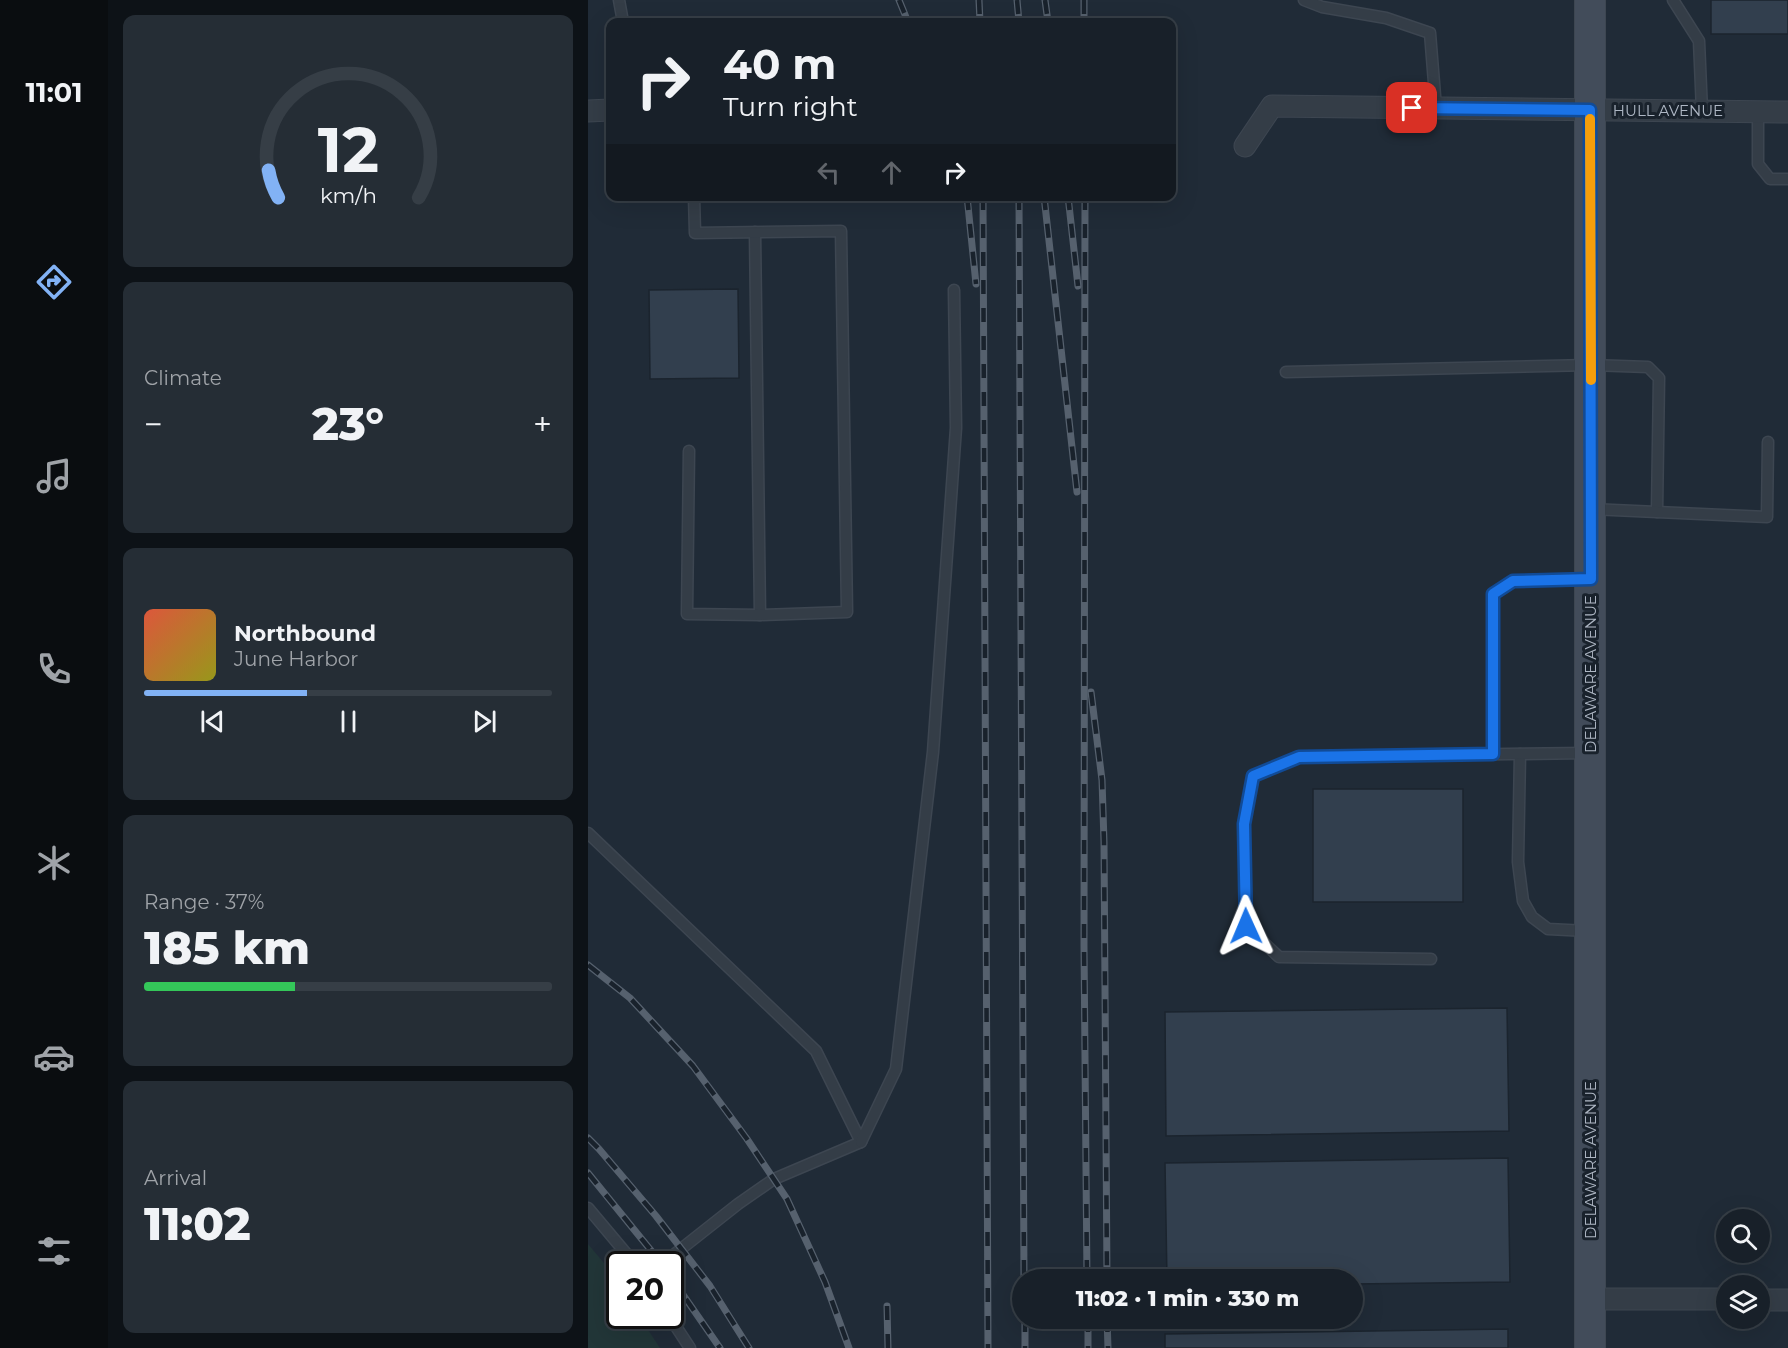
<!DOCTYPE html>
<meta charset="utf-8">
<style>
:root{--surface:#182029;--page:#252d35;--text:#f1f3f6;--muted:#9fa3a8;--line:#363e46;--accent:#82b2f5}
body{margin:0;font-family:Montserrat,sans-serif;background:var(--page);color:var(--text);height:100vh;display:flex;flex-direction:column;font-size:22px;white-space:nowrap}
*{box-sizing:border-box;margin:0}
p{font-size:20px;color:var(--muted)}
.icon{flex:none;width:33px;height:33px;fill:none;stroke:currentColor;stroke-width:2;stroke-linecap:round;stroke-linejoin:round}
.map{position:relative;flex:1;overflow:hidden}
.side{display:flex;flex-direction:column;gap:15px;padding:15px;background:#0d1217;width:480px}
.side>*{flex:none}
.hud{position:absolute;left:18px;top:18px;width:570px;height:183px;border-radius:12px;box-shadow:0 6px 24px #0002,0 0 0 2px var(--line);background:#182029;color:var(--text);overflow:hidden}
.fabs{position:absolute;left:1128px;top:1209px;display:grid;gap:12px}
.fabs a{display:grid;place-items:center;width:54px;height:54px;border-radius:50%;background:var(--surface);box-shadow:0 6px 24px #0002,0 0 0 2px var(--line);font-size:30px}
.speed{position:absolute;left:18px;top:1251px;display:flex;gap:12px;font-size:30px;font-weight:700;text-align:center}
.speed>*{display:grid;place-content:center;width:78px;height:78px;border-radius:50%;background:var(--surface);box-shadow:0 6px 24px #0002,0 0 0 2px var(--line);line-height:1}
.speed .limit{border:3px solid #111;border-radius:9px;background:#fff;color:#111}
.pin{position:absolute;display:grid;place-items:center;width:51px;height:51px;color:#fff;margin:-26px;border-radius:12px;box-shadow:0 3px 9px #0006}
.me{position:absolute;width:66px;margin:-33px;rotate:359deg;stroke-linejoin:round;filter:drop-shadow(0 0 4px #0008)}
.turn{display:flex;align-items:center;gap:21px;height:126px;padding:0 18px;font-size:27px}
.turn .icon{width:78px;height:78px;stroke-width:2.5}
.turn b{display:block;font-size:42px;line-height:51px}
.lanes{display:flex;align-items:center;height:57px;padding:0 18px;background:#0003;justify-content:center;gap:30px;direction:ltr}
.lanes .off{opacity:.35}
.big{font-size:45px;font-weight:800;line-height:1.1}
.side .tile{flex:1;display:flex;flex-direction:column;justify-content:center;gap:9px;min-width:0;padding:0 21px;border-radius:12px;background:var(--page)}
.side .dial{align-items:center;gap:0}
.dial svg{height:156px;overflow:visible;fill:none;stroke:var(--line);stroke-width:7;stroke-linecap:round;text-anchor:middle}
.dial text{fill:var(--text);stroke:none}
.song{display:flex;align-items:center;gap:18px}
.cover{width:72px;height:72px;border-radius:9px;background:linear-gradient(135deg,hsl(10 70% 55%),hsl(60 70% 35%))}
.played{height:6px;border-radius:3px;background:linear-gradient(90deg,var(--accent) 40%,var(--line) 40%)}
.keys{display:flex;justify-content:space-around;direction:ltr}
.heat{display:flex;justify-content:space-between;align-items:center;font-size:33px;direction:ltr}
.charge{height:9px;border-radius:4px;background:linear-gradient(90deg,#34c759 37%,var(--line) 0)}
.trip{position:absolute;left:424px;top:1269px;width:351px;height:60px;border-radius:30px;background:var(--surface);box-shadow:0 6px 24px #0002,0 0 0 2px var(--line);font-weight:800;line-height:60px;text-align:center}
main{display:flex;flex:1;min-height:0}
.tabs{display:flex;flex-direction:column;width:108px;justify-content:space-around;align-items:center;background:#0a0d10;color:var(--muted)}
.tabs .icon{width:42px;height:42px}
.tabs .active{color:var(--accent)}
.tabs b{font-size:27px;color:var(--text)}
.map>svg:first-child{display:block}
.green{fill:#223638}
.building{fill:#323f4e;stroke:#1b242e;stroke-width:1.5}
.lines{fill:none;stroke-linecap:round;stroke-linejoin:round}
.service-casing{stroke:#3d4651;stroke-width:13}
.minor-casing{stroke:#3d4651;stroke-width:23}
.secondary-casing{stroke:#3d4651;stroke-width:32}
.service{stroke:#343d47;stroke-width:10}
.minor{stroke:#343d47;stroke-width:21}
.secondary{stroke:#424c5a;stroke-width:30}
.rail-casing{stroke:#56616e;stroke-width:7}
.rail{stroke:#19222c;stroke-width:4.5;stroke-dasharray:14;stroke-linecap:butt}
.route-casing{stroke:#114b97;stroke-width:15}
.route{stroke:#1a73e8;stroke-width:10}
.slow{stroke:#f59e0b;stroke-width:10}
.labels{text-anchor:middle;stroke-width:6;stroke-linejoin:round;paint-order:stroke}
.street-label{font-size:15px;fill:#aeb7c4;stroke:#19222c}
</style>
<main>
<nav class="tabs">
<b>11:01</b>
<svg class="icon active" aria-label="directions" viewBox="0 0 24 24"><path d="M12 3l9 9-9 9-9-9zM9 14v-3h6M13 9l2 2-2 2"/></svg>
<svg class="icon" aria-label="music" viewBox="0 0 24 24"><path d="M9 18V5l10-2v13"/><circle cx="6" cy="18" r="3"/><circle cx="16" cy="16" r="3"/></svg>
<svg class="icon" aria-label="phone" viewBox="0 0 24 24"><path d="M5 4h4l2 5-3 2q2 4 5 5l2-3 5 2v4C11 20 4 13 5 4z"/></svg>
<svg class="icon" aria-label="climate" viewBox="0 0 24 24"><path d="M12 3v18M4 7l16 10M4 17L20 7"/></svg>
<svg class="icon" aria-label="car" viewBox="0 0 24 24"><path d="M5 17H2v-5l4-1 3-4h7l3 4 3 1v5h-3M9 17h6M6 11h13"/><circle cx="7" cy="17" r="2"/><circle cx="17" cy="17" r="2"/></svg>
<svg class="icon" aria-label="filters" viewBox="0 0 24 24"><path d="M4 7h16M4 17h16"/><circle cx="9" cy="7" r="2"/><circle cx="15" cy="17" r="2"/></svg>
</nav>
<section class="side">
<div class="tile dial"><svg viewBox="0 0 100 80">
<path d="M14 69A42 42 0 1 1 86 69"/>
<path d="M14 69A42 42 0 0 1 9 55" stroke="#82b2f5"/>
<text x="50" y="56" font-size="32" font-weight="700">12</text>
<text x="50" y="72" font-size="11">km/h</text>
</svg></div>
<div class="tile"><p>Climate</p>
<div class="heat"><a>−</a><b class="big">23°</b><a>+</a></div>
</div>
<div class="tile">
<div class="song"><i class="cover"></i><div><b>Northbound</b><p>June Harbor</p></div></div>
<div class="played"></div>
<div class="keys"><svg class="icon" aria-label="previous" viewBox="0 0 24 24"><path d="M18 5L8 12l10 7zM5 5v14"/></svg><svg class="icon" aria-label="pause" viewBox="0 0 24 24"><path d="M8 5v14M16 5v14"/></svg><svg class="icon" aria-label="next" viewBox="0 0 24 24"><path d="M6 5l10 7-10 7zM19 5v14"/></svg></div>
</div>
<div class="tile"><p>Range · 37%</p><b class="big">185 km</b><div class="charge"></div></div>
<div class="tile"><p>Arrival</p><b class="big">11:02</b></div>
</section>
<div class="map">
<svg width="1200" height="1348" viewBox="0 0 1200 1348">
<rect width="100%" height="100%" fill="#202b37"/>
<path class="green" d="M0,1244L21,1269L31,1285L32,1316H51L72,1348H0Z"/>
<g class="building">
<rect x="1123" y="0" width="77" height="34"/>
<path d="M150,289L151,378L62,379L61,290Z"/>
<rect x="725" y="789" width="150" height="113"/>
<path d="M919,1008L921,1131L578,1136L577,1012Z"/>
<path d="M920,1158L922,1282L765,1284V1280H579L577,1163Z"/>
<path d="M920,1329V1348H577V1334Z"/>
</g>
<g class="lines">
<g class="service-casing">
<g id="service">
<path d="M31,0L35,22"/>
<path d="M716,0L734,7L798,18L842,33L848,108"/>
<path d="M1085,0L1111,41L1114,111"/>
<path d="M1170,111V164L1182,179H1200"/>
<path d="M167,232L172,615"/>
<path d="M698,372L1003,365L1060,367L1071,378L1069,512"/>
<path d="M101,451L99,614L172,615L259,612L253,231L107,233L106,196"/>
<path d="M1003,509L1179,517L1180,442"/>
<path d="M905,754V594L925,581L999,579"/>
<path d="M932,754L930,862L935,901L944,917L960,929L999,931"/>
<path d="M0,833L228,1051L273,1142L186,1179L150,1204L74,1264"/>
<path d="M843,959L691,957L658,926L656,824L665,776L711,757L999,753"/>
<path d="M273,1142L308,1069L345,752L368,428L366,290"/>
<path d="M0,1208L47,1264"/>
<path d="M81,1316L102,1348"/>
</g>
</g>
<g class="minor-casing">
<g id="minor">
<path d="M0,111L22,110"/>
<path d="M657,146L684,106L1200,112"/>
<path d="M1002,1299H1138"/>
<path d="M1172,1300H1200"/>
</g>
</g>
<g class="secondary-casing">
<path id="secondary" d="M1002,0V1348"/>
</g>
<use href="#service" class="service"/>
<use href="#minor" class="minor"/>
<use href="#secondary" class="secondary"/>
<g class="rail-casing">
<g id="rail">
<path d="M311,0L320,22"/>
<path d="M391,0L392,22"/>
<path d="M429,0L431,22"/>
<path d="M457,0L460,22"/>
<path d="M496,0V22"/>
<path d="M379,196L388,284"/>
<path d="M395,196L400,1348"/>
<path d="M431,196L436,1280"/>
<path d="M456,196L489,492"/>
<path d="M480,196L490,286"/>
<path d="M497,196L496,946L499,1280"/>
<path d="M503,692L514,780L516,842L519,1280"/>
<path d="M0,965L42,998L105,1066L159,1139L199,1199L237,1282L261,1348"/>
<path d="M0,1138L11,1149L68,1216L122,1286L161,1348"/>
<path d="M0,1173L74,1264"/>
<path d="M82,1276L132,1348"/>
<path d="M299,1306L300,1348"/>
<path d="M437,1318V1348"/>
<path d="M500,1318V1348"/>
<path d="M519,1318L520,1348"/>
</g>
</g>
<use href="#rail" class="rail"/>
</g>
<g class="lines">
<g class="route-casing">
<path id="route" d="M658,926L656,824L665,776L711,757L905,754V594L925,581L1003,579L1002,110L824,108"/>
</g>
<use href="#route" class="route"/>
<path class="slow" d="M1002,119L1003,380"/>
</g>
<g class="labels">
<g class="street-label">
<text x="1080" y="116">HULL AVENUE</text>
<text transform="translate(1003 674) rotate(-90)" y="5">DELAWARE AVENUE</text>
<text transform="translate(1003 1160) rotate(-90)" y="5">DELAWARE AVENUE</text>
</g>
</g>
</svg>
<div class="fabs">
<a><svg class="icon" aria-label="search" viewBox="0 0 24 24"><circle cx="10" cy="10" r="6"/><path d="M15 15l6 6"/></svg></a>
<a><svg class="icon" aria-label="layers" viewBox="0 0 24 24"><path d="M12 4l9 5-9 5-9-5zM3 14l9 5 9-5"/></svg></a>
</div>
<div class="speed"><div class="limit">20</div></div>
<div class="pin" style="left:824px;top:108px;background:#d93025"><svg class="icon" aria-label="arrive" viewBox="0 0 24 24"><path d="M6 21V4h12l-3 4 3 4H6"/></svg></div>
<svg class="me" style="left:658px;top:926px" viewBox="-20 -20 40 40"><path d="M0-17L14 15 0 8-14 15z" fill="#1a73e8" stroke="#fff" stroke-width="4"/></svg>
<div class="trip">11:02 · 1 min · 330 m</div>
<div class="hud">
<div class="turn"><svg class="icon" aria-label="right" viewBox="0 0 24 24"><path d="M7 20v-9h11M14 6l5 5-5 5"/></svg><div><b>40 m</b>Turn right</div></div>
<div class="lanes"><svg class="icon off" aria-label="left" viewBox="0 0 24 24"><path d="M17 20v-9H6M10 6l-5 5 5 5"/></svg><svg class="icon off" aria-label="ahead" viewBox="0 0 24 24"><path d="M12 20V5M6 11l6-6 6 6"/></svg><svg class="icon" aria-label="right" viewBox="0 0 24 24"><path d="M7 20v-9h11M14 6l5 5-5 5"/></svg></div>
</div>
</div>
</main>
